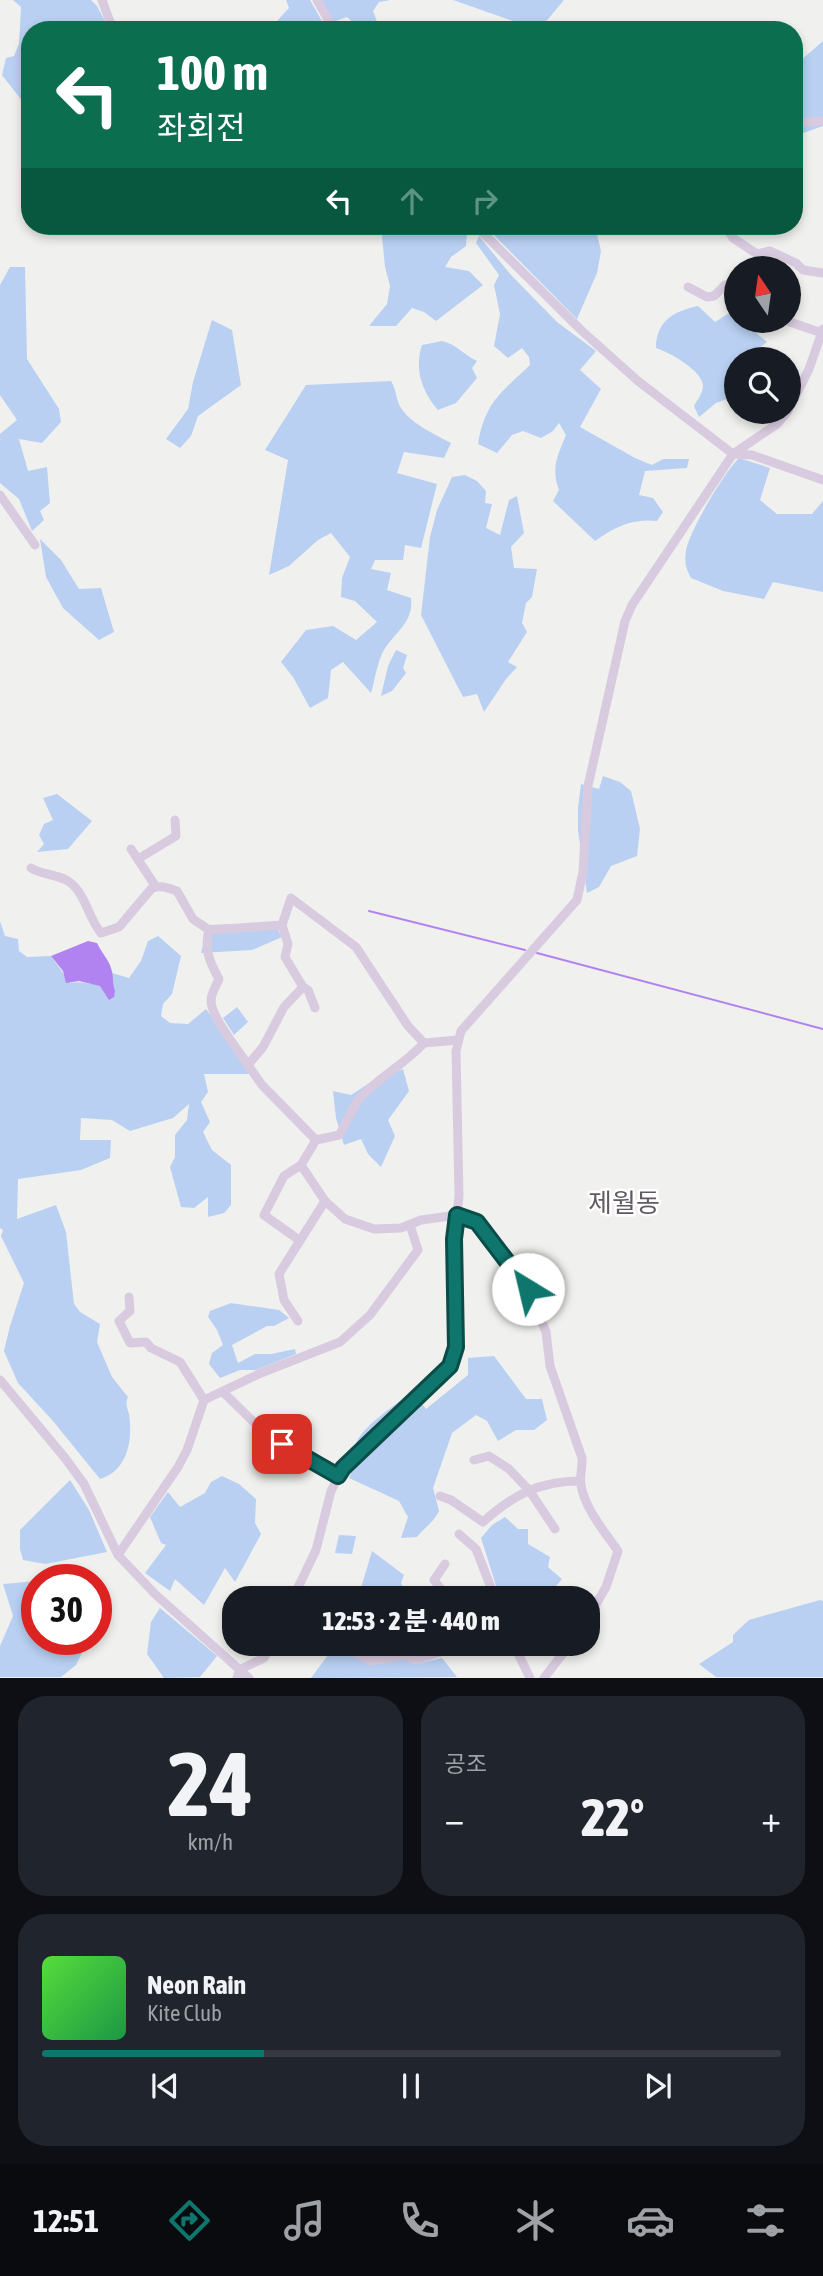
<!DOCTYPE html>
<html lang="ko">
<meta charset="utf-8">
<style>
:root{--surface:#171b24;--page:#20242c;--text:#f1f3f6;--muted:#9ea1a6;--line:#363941;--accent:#0f766e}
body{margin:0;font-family:"Asap Condensed","Noto Sans KR",sans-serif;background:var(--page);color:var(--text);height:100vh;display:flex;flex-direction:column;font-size:26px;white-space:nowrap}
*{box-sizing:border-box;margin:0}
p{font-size:23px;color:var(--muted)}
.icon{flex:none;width:38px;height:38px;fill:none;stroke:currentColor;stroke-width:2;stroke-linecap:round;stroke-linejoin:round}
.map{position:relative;height:1678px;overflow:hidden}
.sheet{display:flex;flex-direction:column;gap:18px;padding:18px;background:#0d0f14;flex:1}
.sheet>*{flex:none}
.banner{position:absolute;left:21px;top:21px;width:782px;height:214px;border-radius:28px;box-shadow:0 4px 10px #0003;background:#0b6e4f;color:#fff;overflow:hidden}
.needle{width:46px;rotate:347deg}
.tools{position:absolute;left:724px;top:256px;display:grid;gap:14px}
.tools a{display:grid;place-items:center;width:77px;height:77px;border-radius:50%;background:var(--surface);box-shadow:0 4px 10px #0003;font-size:35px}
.speed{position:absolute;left:21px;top:1564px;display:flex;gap:14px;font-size:35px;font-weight:700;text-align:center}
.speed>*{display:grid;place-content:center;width:91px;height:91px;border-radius:50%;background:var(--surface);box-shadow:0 4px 10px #0003;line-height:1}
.speed .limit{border:10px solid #d22;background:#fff;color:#111}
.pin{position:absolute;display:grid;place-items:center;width:60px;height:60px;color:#fff;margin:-30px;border-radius:14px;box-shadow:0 4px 10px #0006}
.me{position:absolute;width:77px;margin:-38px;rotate:324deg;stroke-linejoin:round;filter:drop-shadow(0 0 5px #0008)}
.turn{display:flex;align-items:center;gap:24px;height:147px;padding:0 21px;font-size:32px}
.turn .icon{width:91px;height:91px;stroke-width:2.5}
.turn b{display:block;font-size:49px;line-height:60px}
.lanes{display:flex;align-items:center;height:66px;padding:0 21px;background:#0003;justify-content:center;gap:35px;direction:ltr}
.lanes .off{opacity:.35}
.big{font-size:52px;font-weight:800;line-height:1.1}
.sheet .widget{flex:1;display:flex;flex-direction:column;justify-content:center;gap:10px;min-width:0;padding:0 24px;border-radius:28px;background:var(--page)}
.sheet .dial{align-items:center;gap:0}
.dial b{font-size:91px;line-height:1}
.song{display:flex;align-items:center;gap:21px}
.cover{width:84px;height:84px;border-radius:10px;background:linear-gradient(135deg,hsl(110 70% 55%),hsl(140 70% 35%))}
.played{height:7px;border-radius:4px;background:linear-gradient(90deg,var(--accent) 30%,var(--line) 30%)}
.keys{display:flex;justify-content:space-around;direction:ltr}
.heat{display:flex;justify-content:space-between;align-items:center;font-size:38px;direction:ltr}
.sheet .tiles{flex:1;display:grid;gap:18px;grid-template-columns:1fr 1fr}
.widget:last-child{grid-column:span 2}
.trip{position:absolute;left:222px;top:1586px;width:378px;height:70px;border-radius:28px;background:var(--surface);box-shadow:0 4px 10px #0003;font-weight:800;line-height:70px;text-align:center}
.tab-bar{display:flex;height:112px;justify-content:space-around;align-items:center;background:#090b0e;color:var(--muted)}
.tab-bar .icon{width:49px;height:49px}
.tab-bar .selected{color:var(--accent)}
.tab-bar b{font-size:32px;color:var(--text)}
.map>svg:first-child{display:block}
.green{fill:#b9d0f2}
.water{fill:#b183f1}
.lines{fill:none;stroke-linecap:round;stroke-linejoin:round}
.stream{stroke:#b183f1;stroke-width:2}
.minor{stroke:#d9cbdf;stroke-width:9}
.route-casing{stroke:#0a4d48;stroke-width:18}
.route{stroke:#0f766e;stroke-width:12}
.labels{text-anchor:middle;stroke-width:5;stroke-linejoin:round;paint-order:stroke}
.quarter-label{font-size:26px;fill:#615a63;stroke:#fff}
</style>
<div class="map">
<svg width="823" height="1678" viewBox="0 0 823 1678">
<rect width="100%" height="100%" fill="#f0f1ee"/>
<g class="green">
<path d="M13,0H91L97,6L106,23L97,30H30V111L2,75L6,58L14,56L19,44L21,7Z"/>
<path d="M286,0H310L327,30H276L277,21L289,8Z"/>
<path d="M322,0H390L379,2L373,11L379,27L396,30H379L378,27L359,28L347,17L333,22Z"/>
<path d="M453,0H564L539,30Z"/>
<path d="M823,41V126L795,136L794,62L800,61Z"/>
<path d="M381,226H459L467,232L466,246L451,257L445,267L469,271L483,285L436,321L424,312L412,308L396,326H369L387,304L390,286L385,267Z"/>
<path d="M485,226H595L601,251L597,273L577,319Z"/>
<path d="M479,236L511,275L557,322L596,351L580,370L601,389L580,427L635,458L652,465L663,459H689L687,468L645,471L639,495L653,498L663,512L657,521C633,518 614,527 595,541L553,501L559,490C551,468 557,457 566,435L559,423L553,431L541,438L523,431L512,435L497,453L478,444C485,402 501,393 530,365L529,357L522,348L508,358L494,346L500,314L494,285L499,275L476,243Z"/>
<path d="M10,267H25L27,359L59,409L61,422L42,443L19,439L28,471L47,467L50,503L40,511L44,520L32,531L19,499L0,483V434L17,420L0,395V285Z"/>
<path d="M698,306L715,322L737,308V320H754V331L767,342L751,354L749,359H737V381L727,399L716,403L699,417L694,406C697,400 703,393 703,386C703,371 669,352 656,348C656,321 674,311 698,306Z"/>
<path d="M212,320L232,330L241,385L198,416L191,436L180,448L166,439L188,409L193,382Z"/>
<path d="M442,341C456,344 464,355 477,361L472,368L477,378L456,403L438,410C422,392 414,368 422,345Z"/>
<path d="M391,381C395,388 396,394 398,402C405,421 434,434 451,443L444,458L404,452L397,473L437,484L421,548L405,545L403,560H375L371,569L391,573L387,590L411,598C414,622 395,632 384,650C377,662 375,680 371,693L343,662L331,670L328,698L310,708L293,677L281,662L306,630L333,626L356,640L377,622L355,601L341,597L342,578L350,557L331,533L318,540L289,566L269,575L288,460L265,450L306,385Z"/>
<path d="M739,458L770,468L760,500L777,514H812L823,501V592L773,582L764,599L723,591L691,578C686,569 684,562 686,551C689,531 724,473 739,458Z"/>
<path d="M465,475L477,481L486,491L485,503L492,504L486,528L500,535L509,500L517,496L524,533L511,547L514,568L537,569L532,597L526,603L522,623L527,632L508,662L517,667L506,679L484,712L477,694L463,697L421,615L430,537L437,510L452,477Z"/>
<path d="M40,539L61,560L79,589L101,588L114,632L99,640L63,608L46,577Z"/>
<path d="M396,650L407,655L403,668L406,673L392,691L381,696L388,666Z"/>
<path d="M603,776L620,782L631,791L640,829L637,856L611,866L599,887L587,893L578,830V808L581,784L599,789Z"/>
<path d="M57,794L92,821L68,849L37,852L44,844L39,835L44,824L53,820L43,798Z"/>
<path d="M0,921L5,936L18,939L19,951L27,957L51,956L70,983C83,980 97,987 112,985V973L129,978L141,961L148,941L158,936L181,956L172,994L163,1004L161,1016L170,1023L188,1024L206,1009L225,1034L249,1074H204L208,1092L201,1102L210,1122L203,1132L212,1150L231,1165V1205L224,1213L208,1217V1197L194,1208L181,1207L170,1167L175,1157V1135L187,1120L189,1104L173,1118L130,1131L112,1120L81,1118L80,1140H111L110,1158L81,1170L18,1179L17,1219L56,1205L66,1232L74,1304L80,1312L100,1324L97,1342L112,1377L128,1397C125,1404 127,1407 129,1414C133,1439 128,1471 100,1479L53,1421L18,1383L4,1351L10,1326L24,1283L1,1236L3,1230L0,1228Z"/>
<path d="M274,923L282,937L252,950L201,953L208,925Z"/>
<path d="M237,1007L248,1022L234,1035L223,1018Z"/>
<path d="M403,1069L409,1091L388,1120L395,1136L381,1167L368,1154L361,1139L344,1145L336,1118L333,1091L351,1095L374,1080Z"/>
<path d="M231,1303L279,1310L289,1318L274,1326H267L232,1345L238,1363L255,1354H271L295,1349L296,1354L256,1370H240L220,1378L209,1364L212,1353L223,1345L217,1330L208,1317L210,1311Z"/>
<path d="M494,1356L526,1399H542L547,1420L534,1430H516L498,1441L487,1421L476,1415L452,1433L433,1488L439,1511C434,1522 425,1527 417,1537L401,1538L408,1517L399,1501L349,1478C357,1462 350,1454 357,1441C367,1423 396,1404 413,1392L426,1409L468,1375V1358Z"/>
<path d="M222,1476L239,1484L256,1499L255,1523L261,1534L235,1582L225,1568L204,1605L175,1579L170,1591L145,1573L166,1545L161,1543L150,1517L168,1492L180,1507L205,1493L211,1482Z"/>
<path d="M70,1480L89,1510L107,1552L45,1564L23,1560L20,1549V1530Z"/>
<path d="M505,1517L518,1529H528V1544L550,1557L548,1567L562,1579L546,1598H500L481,1538L492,1525Z"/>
<path d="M339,1535L356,1536L352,1554L335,1553Z"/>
<path d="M372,1551L404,1575L401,1583L408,1598H358Z"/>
<path d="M37,1581V1640H75L74,1644L84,1649L76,1665L61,1677H0V1646L13,1616L3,1584Z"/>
<path d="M820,1600L823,1601V1677H716L699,1664L733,1642V1635L749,1620Z"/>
<path d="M160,1608L217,1656L200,1677L164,1678L147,1654L151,1622Z"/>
<path d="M337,1643H399L415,1664L442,1658L457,1677L311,1678Z"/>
</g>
<path class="water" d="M88,941L97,943C101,952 109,960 111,968C114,976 112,983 115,991L114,997L109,1000L100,986L79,981L66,983L63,971L51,956Z"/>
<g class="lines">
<g class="stream">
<path d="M369,911L525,950"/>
<path d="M537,953L823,1029"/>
</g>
<g class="minor">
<path d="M102,0L113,30"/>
<path d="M317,0L334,30"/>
<path d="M794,118L805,122L823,121"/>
<path d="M476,226L582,331L638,381L733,454L752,455L823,480"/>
<path d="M725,226L733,238L757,254L770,251L796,263L803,270L823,273"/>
<path d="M688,287L707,297L714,296L725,285L733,284L737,287"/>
<path d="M784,320L822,333"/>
<path d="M789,409L809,369L823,329"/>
<path d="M0,495L35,545"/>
<path d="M131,849L156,887"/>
<path d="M138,859L176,836L175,820"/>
<path d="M31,868C42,875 57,874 68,881C86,893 88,918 101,933L119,927L152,888C161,885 168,888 177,891L193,919L209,930L282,925"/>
<path d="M209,930C204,949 209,961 219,979C216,986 211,993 211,1001C212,1019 238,1049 248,1065"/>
<path d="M303,987L284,1007L263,1047L248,1065L262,1085L316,1140"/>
<path d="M315,1008L308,990L303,987L285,957L288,944L282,925L291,898L356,947L408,1026L424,1043L458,1040"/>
<path d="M424,1043C405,1064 380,1076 361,1097C352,1107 347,1123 339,1135L316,1140L301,1165L325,1201L345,1219L374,1229L401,1228L421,1220L457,1215L477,1222L528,1289L546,1332L550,1366L582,1458C583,1467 579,1477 581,1485C585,1509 604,1531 618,1551L606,1587L588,1618"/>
<path d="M299,1240L264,1215L284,1176L301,1165"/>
<path d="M129,1297L130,1311L119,1321L130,1343L146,1342L151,1348L180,1362L204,1400"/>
<path d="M298,1321L284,1300L279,1274L325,1201"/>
<path d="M0,1380L65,1458L84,1484L118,1555L155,1594L249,1678"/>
<path d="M223,1392L264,1432L338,1476"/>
<path d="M474,1460L489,1456L509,1469L529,1490L555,1529"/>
<path d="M440,1496L451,1500L483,1522C513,1495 539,1481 580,1481"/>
<path d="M459,1534L476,1549L495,1598"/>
<path d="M118,1555L178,1467L187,1450L204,1400L261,1373L340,1342L370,1315L418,1250L410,1225"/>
<path d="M445,1564L434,1580L448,1598"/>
<path d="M293,1598L316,1550L331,1491L343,1468L441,1375L450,1366L454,1356V1239L459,1196L456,1051L461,1031L577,900L583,872L588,786L625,621L632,605L733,454L777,424L788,411"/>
<path d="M339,1643L371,1661L404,1655L415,1660L469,1643"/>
<path d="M513,1643L530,1678"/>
<path d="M237,1678L239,1670L264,1658L272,1643"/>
<path d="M544,1678L571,1643"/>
</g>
</g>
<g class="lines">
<g class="route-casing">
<path id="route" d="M282,1444L338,1476L343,1468L450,1366L456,1347L454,1239L457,1215L477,1222L528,1289"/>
</g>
<use href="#route" class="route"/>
</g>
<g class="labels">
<g class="quarter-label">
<text x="624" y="1212">제월동</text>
</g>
</g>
</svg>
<div class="tools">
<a><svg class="needle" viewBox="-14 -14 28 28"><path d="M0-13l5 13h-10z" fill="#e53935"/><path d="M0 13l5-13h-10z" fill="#9ea1a6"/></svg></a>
<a><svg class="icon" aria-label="search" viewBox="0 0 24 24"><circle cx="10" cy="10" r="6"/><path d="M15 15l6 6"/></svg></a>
</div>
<div class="speed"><div class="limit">30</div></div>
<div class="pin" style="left:282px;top:1444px;background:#d93025"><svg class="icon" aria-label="arrive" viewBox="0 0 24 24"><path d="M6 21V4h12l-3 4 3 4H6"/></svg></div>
<svg class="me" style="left:528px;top:1289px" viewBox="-20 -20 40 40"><circle r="19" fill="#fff"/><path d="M0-13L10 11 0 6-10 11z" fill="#0f766e"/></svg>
<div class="trip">12:53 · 2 분 · 440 m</div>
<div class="banner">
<div class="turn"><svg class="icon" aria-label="left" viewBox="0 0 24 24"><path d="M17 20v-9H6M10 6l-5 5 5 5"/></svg><div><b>100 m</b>좌회전</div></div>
<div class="lanes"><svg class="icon" aria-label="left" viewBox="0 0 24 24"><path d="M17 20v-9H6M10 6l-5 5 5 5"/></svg><svg class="icon off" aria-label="ahead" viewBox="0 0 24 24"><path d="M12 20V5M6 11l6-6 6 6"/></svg><svg class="icon off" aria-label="right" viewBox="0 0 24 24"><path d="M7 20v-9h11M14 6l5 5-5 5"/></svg></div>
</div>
</div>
<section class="sheet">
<div class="tiles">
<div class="widget dial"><b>24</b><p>km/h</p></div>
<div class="widget"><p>공조</p>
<div class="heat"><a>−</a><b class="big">22°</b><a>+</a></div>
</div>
<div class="widget">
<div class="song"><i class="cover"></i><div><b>Neon Rain</b><p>Kite Club</p></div></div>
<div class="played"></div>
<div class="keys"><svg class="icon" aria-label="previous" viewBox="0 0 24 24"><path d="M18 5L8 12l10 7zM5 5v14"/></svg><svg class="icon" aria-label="pause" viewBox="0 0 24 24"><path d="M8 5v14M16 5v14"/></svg><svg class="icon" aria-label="next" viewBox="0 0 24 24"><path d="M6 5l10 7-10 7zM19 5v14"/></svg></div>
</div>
</div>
</section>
<nav class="tab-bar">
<b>12:51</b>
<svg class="icon selected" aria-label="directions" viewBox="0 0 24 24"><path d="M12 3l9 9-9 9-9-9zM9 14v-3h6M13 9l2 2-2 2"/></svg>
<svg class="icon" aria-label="music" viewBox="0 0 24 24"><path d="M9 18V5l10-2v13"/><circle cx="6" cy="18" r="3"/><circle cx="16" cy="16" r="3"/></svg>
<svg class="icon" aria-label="phone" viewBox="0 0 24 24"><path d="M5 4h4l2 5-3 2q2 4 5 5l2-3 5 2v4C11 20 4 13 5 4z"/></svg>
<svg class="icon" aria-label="climate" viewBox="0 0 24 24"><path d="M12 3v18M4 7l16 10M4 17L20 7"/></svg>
<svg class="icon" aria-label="car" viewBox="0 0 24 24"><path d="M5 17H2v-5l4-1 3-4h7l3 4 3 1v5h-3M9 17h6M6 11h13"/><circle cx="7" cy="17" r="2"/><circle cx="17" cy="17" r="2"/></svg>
<svg class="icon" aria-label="filters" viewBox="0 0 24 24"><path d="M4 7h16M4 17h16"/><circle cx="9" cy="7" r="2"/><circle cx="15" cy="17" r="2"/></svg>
</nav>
